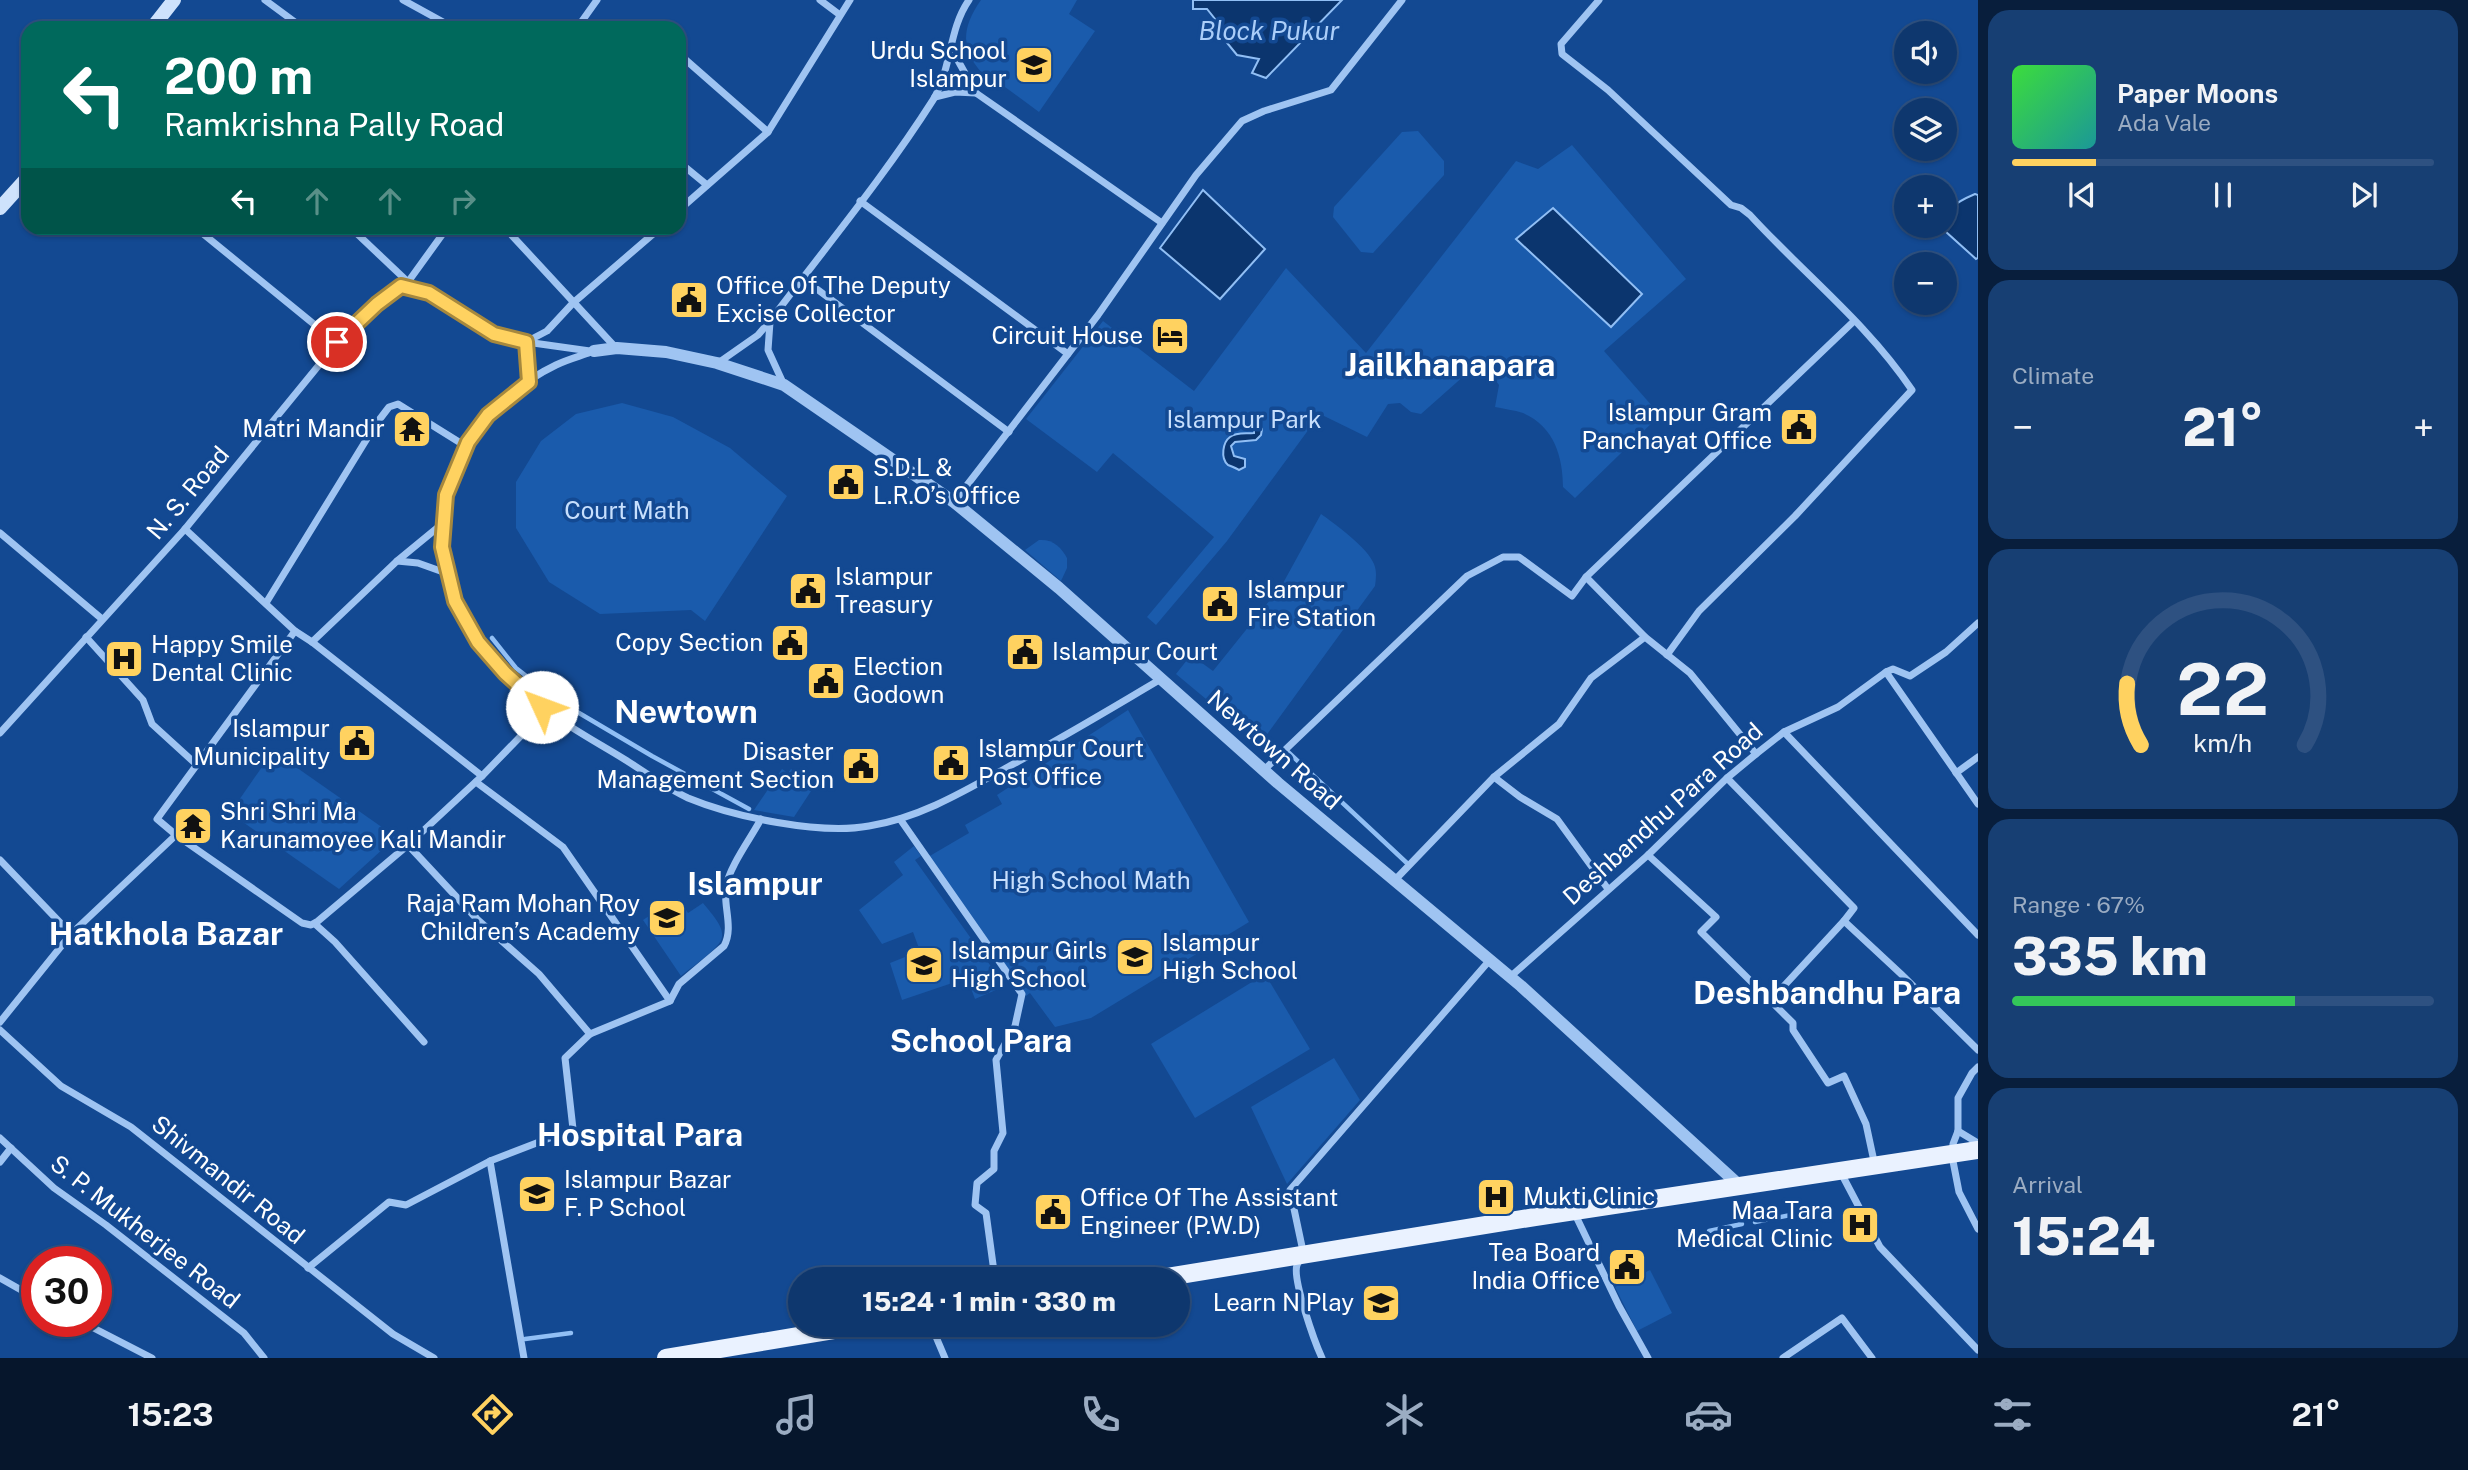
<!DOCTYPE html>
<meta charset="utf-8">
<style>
:root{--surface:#0e376e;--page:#173f73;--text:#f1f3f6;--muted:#9bacc2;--line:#2e5181;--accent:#ffd260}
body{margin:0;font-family:"Public Sans",sans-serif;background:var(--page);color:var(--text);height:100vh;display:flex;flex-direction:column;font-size:26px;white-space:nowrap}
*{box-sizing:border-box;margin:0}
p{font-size:23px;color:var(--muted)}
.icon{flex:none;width:38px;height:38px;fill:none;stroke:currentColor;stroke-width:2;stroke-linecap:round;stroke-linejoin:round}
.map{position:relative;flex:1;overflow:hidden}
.side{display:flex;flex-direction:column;gap:10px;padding:10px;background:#081e3c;width:490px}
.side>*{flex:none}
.hud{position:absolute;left:21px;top:21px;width:665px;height:214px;border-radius:21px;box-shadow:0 2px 5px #0004,0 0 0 2px var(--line);background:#00695c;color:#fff;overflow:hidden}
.buttons{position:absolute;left:1894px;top:21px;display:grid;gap:14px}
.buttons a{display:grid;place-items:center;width:63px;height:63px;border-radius:50%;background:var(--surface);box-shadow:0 2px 5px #0004,0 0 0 2px var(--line);font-size:35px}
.speed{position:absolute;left:21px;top:1246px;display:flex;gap:14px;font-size:35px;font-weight:700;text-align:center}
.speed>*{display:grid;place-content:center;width:91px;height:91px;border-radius:50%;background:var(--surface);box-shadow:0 2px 5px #0004,0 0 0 2px var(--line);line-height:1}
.speed .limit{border:10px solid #d22;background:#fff;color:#111}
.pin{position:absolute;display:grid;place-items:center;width:60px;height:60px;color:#fff;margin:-30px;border:4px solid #fff;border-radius:50%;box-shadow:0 2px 7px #0007}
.me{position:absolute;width:77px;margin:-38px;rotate:313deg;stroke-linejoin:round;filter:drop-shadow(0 0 5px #0008)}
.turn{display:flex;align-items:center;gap:24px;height:147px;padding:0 28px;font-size:32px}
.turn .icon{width:91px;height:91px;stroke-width:2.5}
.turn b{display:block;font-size:49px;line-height:60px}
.lanes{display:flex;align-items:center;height:66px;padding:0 28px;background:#0003;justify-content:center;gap:35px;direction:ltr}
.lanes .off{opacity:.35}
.big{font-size:52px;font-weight:800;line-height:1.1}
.side .card{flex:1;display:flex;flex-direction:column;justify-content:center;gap:10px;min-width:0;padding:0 24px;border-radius:21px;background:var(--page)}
.side .dial{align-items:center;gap:0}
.dial svg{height:182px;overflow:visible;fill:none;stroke:var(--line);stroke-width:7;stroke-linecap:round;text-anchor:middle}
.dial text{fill:var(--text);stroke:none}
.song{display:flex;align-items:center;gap:21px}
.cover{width:84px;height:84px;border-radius:10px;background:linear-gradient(135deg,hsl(120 70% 55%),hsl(180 70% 35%))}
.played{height:7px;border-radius:4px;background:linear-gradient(90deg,var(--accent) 20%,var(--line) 20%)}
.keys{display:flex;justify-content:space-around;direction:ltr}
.heat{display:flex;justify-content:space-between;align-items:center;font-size:38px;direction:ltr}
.charge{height:10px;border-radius:5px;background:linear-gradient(90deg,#34c759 67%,var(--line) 0)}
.trip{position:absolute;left:788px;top:1267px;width:402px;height:70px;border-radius:35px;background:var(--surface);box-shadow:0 2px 5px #0004,0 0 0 2px var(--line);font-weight:800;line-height:70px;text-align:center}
.dock{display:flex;height:112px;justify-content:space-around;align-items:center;background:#06162c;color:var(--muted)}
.dock .icon{width:49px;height:49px}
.dock .active{color:var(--accent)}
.dock b{font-size:32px;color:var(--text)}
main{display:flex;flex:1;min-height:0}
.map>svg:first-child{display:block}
.green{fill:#1a5bac}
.water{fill:#0b356e;stroke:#91bff5;stroke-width:2}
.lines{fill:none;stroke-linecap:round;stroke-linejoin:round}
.stream{stroke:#91bff5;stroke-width:4.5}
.minor{stroke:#9fc4f2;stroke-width:7}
.tertiary{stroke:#9fc4f2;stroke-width:12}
.secondary{stroke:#cee2fc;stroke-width:14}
.primary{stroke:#eaf2ff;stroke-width:18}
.route-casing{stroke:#a6883e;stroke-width:18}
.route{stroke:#ffd260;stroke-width:12}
.labels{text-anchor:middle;stroke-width:7;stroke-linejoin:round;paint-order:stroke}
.poi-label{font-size:24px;fill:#fff;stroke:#134992;text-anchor:start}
.park-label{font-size:24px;fill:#c7dffd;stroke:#134992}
.street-label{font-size:24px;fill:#fff;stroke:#134992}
.water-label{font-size:26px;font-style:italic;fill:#abcef9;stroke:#134992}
.district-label{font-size:32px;font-weight:bold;fill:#fff;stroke:#134992}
</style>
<main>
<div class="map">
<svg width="1978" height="1358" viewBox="0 0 1978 1358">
<rect width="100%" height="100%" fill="#134992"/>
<g class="green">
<path d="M981,0H1077L1069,14L1095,31L1039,112L1005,87L1001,90C967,63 953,39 981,0Z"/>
<path d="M1418,131L1444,161V175L1373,253L1361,252L1333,217L1334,207L1402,132Z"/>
<path d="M1572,145L1686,279L1604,351L1660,415L1575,498L1563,487C1563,457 1554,426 1523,413C1514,410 1504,409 1495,407L1499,385L1491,374L1474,367L1421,414L1411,412L1400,403L1388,404L1367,437L1320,414L1227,541L1156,625L1147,617L1214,537L1113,453L1097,472L1026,419L1103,321L1194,391L1286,268L1366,353L1516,161L1538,169Z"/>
<path d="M622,403L673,417L730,448L787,496L705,621L691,610L600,614L549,582L516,528V482L541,441L576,414Z"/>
<path d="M1321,514C1335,524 1368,548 1374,564C1377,571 1376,579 1375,586L1260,744L1176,674L1191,655L1213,671L1282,585Z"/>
<path d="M1039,540C1053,539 1061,547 1067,558V568L1061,581L1025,550Z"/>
<path d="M1128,710L1249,922L1091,1018L1055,1027L1030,993L1026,996L928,857L969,833L965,825L1002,804L997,795Z"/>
<path d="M273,751L396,837L339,889L230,813Z"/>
<path d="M782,769L788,773L791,769L815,785L794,817L754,810Z"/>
<path d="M914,846L921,856L915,860L1005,986L975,999L967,978L902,1000L890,963L920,951L913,932L882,944L859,910L903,875L894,862Z"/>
<path d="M679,899L688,913L703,903C710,912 724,926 722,937C721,948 690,968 681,976L643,920L667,904L669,906Z"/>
<path d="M1265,974L1310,1049L1195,1118L1151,1044Z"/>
<path d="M1334,1058L1360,1100L1287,1184L1251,1107Z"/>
<path d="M1650,1270L1672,1313L1637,1331L1615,1287Z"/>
</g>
<g class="water">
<path d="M1193,0H1342L1266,78L1252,73L1259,59L1237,55L1210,22L1215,19L1207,9H1193Z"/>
<path d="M1203,190L1265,249L1220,299L1160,248Z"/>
<path d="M1975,194L1978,195V258L1976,259L1945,231C1947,207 1954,203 1975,194Z"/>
<path d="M1553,208L1642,294L1611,327L1516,239Z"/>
<path d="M1254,425H1259L1262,429L1261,435L1256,440L1235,442L1231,446L1234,456L1245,459V467L1239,470C1238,469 1228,465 1228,465C1220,458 1223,442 1230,437C1236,432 1246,434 1254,433Z"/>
</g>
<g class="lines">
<g class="stream">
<path d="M492,638L516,668L557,700L652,756L749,809"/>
<path d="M1287,751L1409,865"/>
<path d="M1755,1222L1821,1209"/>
<path d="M1709,1231L1742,1224"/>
<path d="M525,1339L571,1333"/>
</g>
<g class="minor">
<path d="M265,0L303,28"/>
<path d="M403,0L454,28"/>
<path d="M820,0L840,15"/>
<path d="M1599,0L1561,44L1562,54L1608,90L1731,205L1741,208L1750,215C1804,274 1867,323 1912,390L1795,516L1699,611L1667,655"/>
<path d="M646,26L649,28"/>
<path d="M577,28L597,0"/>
<path d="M951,48L976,93L1162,223"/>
<path d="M679,54L768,132"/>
<path d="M935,97L955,92L976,93"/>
<path d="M679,162L707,185"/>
<path d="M860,201L1068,354"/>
<path d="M679,210L768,132L850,0"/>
<path d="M196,228L337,343"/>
<path d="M351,228L408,282"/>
<path d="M505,228L616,348"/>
<path d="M802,278L1009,432"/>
<path d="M401,286L429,293L494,334L526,342L590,351"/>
<path d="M770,322L768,350L784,385"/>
<path d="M594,351C581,356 568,359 556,365C512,386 477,422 458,466C440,511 436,555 454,601C471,641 511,685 546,710C570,728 598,743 624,759C645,772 666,788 688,798C734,817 820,835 869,826C919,818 963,792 1006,768C1059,740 1110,709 1161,679"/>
<path d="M718,363L758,335L770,321C825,248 884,177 933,100C952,69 948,30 969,0"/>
<path d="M529,382L526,342L547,331L573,303L660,228"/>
<path d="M954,502L1098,315L1196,175L1242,121L1264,111L1331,90L1402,0"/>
<path d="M185,529L295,631L312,642L482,776L546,710"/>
<path d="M0,533L102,619"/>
<path d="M397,561L442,524"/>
<path d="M1586,577L1645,637L1690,673L1756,754"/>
<path d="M266,603L376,424L389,407L398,404L467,447"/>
<path d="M295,631L157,819L176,835L302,923L311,925L318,921L408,845L482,776"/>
<path d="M86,637L143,700L152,724L197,765"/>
<path d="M312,642L397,561L418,563L446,573"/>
<path d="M1886,672L1978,804"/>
<path d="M1784,732L1978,935"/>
<path d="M0,733L185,529L337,343L377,304L408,282L447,228"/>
<path d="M1264,770L1467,576L1503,557H1519L1572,596L1586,577L1853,322"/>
<path d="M1956,773L1978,757"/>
<path d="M1494,777L1520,797L1557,819L1608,889"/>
<path d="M1727,778L1854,908L1844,921L1901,974L1978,1050"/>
<path d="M476,782L563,847L670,1001"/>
<path d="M900,819L1022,994L1015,1026L996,1060L1003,1133L994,1151V1169L977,1183L975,1205L986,1213L995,1279"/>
<path d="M408,845L477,919L539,974L590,1034"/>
<path d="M1648,855L1716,917L1701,932L1793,1023V1030L1828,1083L1844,1076L1866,1124L1875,1166"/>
<path d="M0,860L71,934"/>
<path d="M1394,881L1494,777L1559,724L1591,678L1645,637"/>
<path d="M315,924L335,942L424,1042"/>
<path d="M1510,977L1648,855L1727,778L1756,754L1784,732L1838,707L1886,672L1893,669L1910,676L1946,652L1978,623"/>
<path d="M1770,1001L1844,921"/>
<path d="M0,1022L71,934L176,835"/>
<path d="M0,1030L61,1086L131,1127L393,1334L434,1358"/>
<path d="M1978,1067L1972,1073L1958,1098V1131L1953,1144L1952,1156L1959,1192L1978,1229"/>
<path d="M1958,1131L1978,1143"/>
<path d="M0,1138L54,1188L106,1225L244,1333L264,1358"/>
<path d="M0,1162L11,1148"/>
<path d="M1840,1171L1880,1247L1978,1350"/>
<path d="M1574,1212L1619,1306L1648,1358"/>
<path d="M308,1268L389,1202L406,1205L490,1161"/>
<path d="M0,1278L37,1299"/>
<path d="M80,1321L152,1358"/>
<path d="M931,1325L945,1358"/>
<path d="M524,1358L490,1161L573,1129L565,1058L590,1034L670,1001L679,984L724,946C734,928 723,906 726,887C729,867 751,838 761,819"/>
<path d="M1322,1358C1315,1343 1292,1279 1297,1265C1298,1262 1301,1259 1304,1256L1290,1190L1489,961"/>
<path d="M1783,1358L1842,1318L1872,1358"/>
</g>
<path class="tertiary" d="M594,351L617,348L666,352L717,363L784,385L954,502L1059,588L1278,783L1521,986L1740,1186"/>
<g class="secondary">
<path d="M152,28L174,0"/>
<path d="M0,208L28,177"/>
</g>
<g class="primary">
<path d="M1155,1279L1535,1217L1978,1150"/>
<path d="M666,1358L864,1325"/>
</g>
</g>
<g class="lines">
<g class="route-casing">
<path id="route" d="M337,342L377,304L401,286L429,293L494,334L526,342L529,382L488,415L468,442L446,495L442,547L455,601L478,642L505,673L542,707"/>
</g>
<use href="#route" class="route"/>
</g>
<defs>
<g id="school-square" transform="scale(2.0125)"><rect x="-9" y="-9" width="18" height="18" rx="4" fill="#ffd260" stroke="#134992"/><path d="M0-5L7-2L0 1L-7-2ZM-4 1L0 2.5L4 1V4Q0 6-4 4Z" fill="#111"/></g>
<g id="civic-square" transform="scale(2.0125)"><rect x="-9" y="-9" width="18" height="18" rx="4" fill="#ffd260" stroke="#134992"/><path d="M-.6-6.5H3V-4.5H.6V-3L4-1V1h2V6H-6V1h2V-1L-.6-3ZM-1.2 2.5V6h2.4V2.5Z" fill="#111"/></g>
<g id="hotel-square" transform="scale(2.0125)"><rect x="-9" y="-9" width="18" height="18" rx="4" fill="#ffd260" stroke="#134992"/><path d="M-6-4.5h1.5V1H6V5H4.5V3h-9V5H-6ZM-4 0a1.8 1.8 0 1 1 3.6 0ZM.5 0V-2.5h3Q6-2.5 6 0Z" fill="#111"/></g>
<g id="temple-square" transform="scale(2.0125)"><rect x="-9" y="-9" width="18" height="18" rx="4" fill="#ffd260" stroke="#134992"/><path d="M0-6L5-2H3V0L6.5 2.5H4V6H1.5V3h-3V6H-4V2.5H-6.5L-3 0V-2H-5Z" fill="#111"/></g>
<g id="hospital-square" transform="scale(2.0125)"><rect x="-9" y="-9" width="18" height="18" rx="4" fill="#ffd260" stroke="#134992"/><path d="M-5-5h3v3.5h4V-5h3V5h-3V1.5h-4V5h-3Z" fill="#111"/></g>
</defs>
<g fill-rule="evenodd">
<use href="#school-square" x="1034" y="65"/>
<use href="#civic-square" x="689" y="300"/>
<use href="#hotel-square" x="1170" y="336"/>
<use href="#civic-square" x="1799" y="427"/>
<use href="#temple-square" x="412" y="429"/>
<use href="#civic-square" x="846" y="482"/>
<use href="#civic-square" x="808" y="591"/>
<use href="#civic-square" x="1220" y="604"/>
<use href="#civic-square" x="790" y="643"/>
<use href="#civic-square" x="1025" y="652"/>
<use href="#hospital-square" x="124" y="659"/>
<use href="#civic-square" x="826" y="681"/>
<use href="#civic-square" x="357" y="743"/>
<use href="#civic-square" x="951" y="763"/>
<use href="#civic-square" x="861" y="766"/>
<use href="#temple-square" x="193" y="826"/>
<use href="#school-square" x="667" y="918"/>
<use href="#school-square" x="1135" y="957"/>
<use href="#school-square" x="924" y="965"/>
<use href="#school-square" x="537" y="1194"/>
<use href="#hospital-square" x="1496" y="1197"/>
<use href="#civic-square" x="1053" y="1212"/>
<use href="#hospital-square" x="1860" y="1225"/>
<use href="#civic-square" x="1627" y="1267"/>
<use href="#school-square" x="1381" y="1303"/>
</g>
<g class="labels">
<g class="poi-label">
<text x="1007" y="59" text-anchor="end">Urdu School<tspan x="1007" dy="28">Islampur</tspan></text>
<text x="716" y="294">Office Of The Deputy<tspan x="716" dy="28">Excise Collector</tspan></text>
<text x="1143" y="344" text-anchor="end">Circuit House</text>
<text x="1772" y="421" text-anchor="end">Islampur Gram<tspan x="1772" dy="28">Panchayat Office</tspan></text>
<text x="385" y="437" text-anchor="end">Matri Mandir</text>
<text x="873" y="476">S.D.L &amp;<tspan x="873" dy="28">L.R.O’s Office</tspan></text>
<text x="835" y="585">Islampur<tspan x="835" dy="28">Treasury</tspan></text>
<text x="1247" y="598">Islampur<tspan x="1247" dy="28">Fire Station</tspan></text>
<text x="763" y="651" text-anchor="end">Copy Section</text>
<text x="151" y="653">Happy Smile<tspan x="151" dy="28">Dental Clinic</tspan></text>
<text x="1052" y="660">Islampur Court</text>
<text x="853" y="675">Election<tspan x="853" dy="28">Godown</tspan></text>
<text x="330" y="737" text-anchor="end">Islampur<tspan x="330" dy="28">Municipality</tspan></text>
<text x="978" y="757">Islampur Court<tspan x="978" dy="28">Post Office</tspan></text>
<text x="834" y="760" text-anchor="end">Disaster<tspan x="834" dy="28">Management Section</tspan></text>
<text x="220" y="820">Shri Shri Ma<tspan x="220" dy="28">Karunamoyee Kali Mandir</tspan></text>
<text x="640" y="912" text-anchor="end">Raja Ram Mohan Roy<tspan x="640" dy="28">Children’s Academy</tspan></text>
<text x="1162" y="951">Islampur<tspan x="1162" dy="28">High School</tspan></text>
<text x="951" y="959">Islampur Girls<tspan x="951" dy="28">High School</tspan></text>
<text x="564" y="1188">Islampur Bazar<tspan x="564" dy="28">F. P School</tspan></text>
<text x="1523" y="1205">Mukti Clinic</text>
<text x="1080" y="1206">Office Of The Assistant<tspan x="1080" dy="28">Engineer (P.W.D)</tspan></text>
<text x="1833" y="1219" text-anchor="end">Maa Tara<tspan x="1833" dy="28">Medical Clinic</tspan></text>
<text x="1600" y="1261" text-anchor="end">Tea Board<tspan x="1600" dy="28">India Office</tspan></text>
<text x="1354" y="1311" text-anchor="end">Learn N Play</text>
</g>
<g class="park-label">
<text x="1244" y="428">Islampur Park</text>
<text x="627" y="519">Court Math</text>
<text x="1091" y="889">High School Math</text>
</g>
<g class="street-label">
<text transform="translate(188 493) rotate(-50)" y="8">N. S. Road</text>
<text transform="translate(1274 750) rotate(41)" y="8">Newtown Road</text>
<text transform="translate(1663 814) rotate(-42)" y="8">Deshbandhu Para Road</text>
<text transform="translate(228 1180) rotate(39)" y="8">Shivmandir Road</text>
<text transform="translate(145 1232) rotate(38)" y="8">S. P. Mukherjee Road</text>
</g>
<g class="water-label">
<text x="1269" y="40">Block Pukur</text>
</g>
<g class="district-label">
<text x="1450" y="376">Jailkhanapara</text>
<text x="686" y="723">Newtown</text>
<text x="755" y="895">Islampur</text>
<text x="166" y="945">Hatkhola Bazar</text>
<text x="1827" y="1004">Deshbandhu Para</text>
<text x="981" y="1052">School Para</text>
<text x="640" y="1146">Hospital Para</text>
</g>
</g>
</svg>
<div class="buttons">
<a><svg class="icon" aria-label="sound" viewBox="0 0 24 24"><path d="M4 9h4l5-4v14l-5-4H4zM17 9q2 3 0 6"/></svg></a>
<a><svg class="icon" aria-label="layers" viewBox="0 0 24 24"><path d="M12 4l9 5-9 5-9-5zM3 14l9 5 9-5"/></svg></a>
<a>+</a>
<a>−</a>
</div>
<div class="speed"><div class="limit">30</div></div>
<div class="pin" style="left:337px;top:342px;background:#d93025"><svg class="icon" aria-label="arrive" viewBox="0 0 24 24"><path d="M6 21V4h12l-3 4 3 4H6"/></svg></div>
<svg class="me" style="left:542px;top:707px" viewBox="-20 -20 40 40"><circle r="19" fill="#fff"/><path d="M0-13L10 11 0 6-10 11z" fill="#ffd260"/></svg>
<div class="trip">15:24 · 1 min · 330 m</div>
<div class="hud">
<div class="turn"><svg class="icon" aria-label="left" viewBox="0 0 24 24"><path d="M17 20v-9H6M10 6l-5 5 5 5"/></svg><div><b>200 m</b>Ramkrishna Pally Road</div></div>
<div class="lanes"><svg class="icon" aria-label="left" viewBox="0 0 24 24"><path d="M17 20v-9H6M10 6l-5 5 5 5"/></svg><svg class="icon off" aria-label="ahead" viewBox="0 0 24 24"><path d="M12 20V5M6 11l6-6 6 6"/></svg><svg class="icon off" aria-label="ahead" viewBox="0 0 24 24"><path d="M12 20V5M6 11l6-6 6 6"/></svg><svg class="icon off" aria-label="right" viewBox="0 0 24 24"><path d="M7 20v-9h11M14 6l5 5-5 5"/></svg></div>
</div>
</div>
<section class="side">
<div class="card">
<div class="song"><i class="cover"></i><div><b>Paper Moons</b><p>Ada Vale</p></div></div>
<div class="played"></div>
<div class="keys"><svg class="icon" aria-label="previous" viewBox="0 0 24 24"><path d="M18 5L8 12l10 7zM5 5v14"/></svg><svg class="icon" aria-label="pause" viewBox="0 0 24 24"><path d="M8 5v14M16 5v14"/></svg><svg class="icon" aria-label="next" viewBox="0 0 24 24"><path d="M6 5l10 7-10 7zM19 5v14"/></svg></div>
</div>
<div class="card"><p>Climate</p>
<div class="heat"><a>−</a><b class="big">21°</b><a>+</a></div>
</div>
<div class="card dial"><svg viewBox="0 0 100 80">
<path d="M14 69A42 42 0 1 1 86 69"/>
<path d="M14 69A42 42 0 0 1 8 42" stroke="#ffd260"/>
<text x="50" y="56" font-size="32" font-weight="700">22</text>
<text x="50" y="72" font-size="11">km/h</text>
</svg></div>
<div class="card"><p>Range · 67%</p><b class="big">335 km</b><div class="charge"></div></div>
<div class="card"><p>Arrival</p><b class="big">15:24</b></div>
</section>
</main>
<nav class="dock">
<b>15:23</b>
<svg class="icon active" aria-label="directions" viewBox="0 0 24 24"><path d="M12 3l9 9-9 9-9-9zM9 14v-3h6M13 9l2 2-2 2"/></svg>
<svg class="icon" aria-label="music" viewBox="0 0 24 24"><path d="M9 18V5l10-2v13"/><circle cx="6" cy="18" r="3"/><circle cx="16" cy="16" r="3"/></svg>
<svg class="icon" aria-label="phone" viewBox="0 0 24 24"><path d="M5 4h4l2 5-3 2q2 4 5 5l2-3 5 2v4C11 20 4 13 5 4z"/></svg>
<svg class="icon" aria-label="climate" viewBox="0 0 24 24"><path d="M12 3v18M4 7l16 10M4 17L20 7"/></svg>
<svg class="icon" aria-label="car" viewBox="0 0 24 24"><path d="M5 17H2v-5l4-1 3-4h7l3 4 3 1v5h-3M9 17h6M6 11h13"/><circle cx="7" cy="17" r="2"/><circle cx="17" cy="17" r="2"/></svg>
<svg class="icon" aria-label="filters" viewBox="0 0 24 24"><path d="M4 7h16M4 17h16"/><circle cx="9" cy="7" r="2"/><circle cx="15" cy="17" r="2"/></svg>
<b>21°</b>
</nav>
